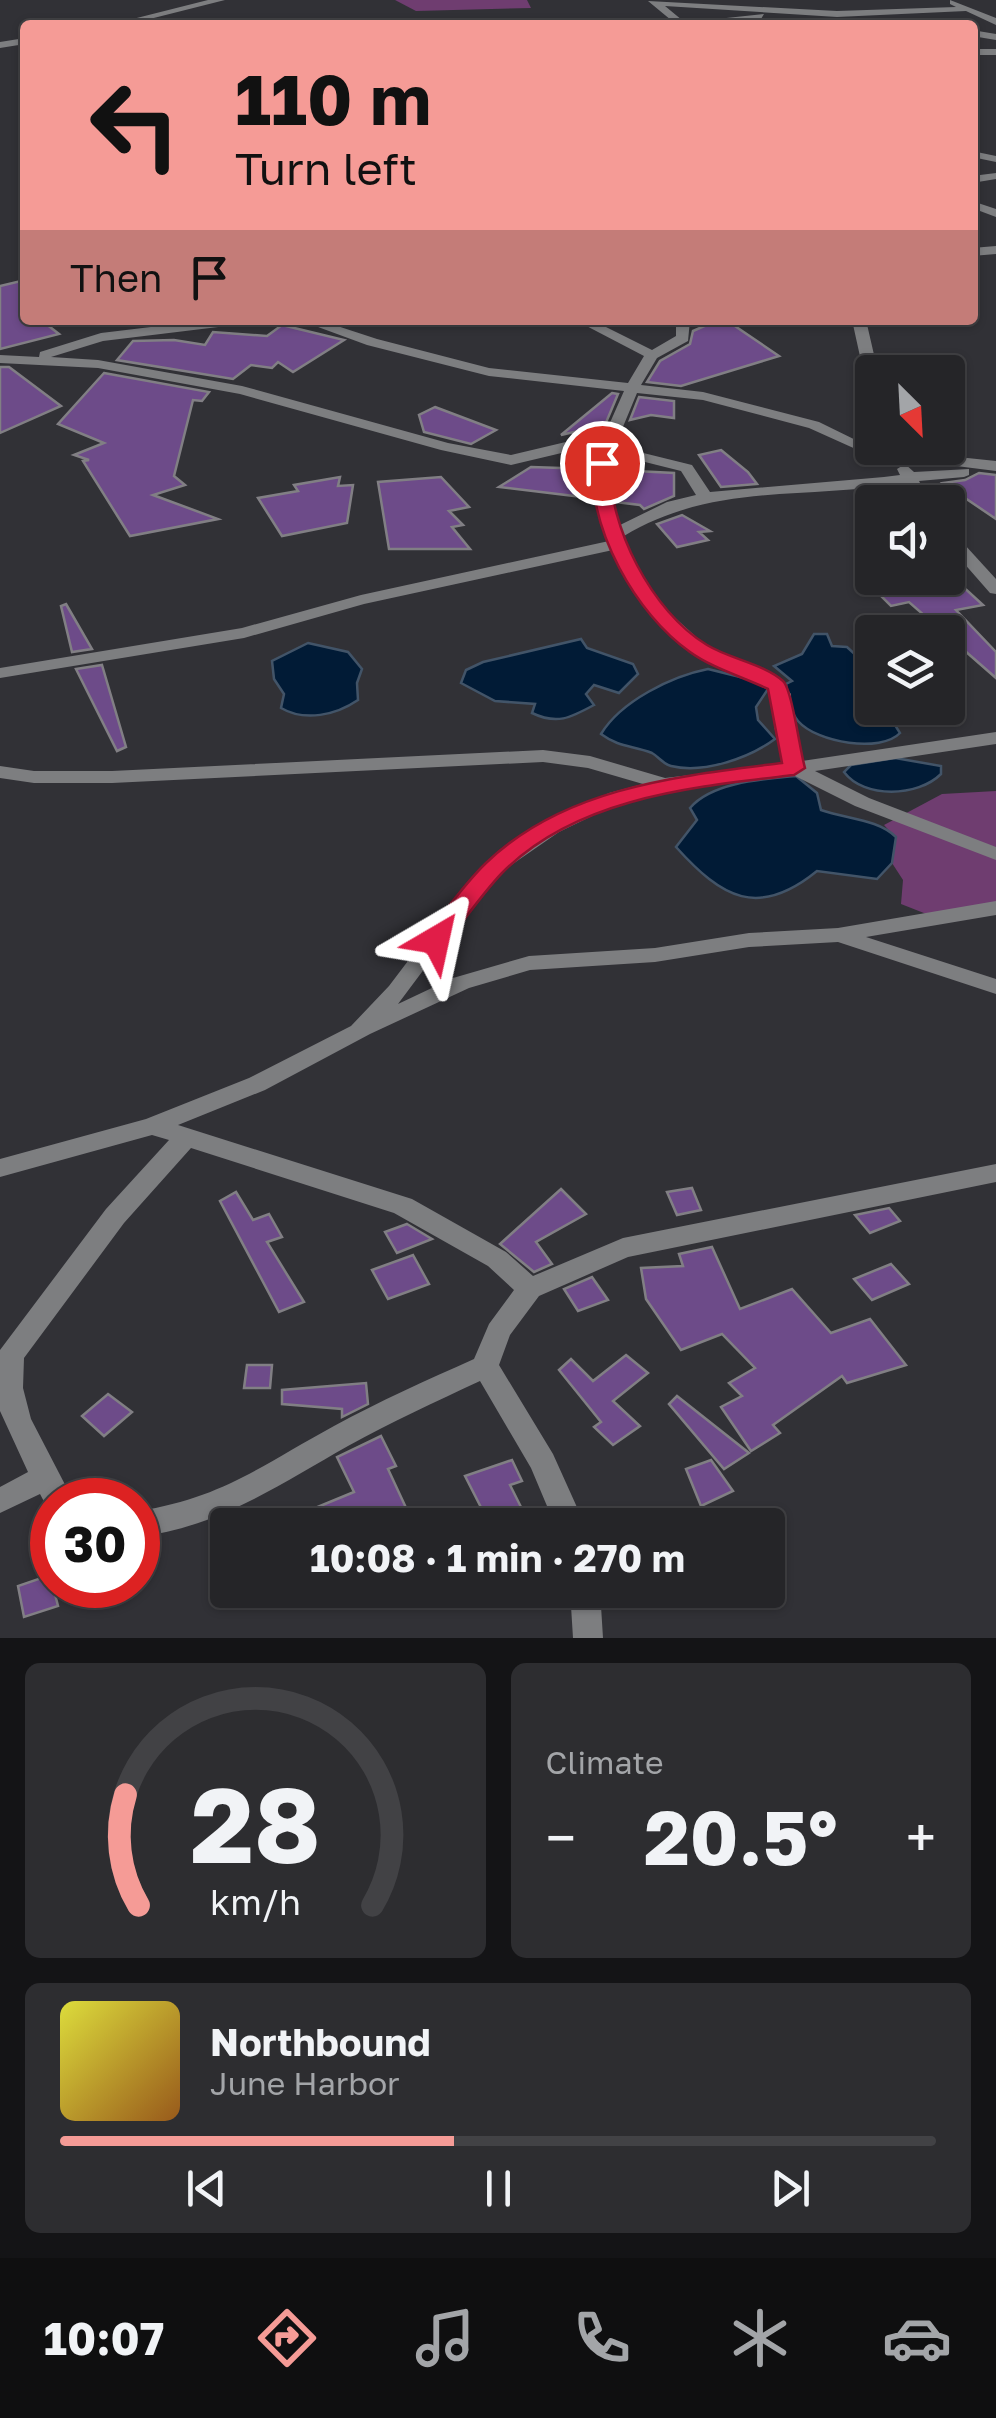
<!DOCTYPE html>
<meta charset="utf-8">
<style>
:root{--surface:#252528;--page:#2d2d30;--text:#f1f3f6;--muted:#a3a5a8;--line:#424245;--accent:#f59b96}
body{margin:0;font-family:"Golos Text",sans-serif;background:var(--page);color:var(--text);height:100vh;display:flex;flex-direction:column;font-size:38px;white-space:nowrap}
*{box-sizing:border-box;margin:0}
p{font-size:32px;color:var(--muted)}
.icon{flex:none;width:55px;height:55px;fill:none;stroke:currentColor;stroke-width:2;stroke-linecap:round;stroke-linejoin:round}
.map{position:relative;height:1638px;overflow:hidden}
.drawer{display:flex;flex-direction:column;gap:25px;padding:25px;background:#141416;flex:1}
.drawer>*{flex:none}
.banner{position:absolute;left:20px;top:20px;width:958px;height:305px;border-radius:10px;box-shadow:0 2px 8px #0004,0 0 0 2px var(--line);background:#f59b96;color:#111;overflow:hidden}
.needle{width:65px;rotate:156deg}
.tools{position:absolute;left:855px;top:355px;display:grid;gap:20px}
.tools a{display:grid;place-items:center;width:110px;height:110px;border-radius:10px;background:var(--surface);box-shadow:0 2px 8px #0004,0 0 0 2px var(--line);font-size:50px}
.speed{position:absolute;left:30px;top:1478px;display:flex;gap:20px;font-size:50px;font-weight:700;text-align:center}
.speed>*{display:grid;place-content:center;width:130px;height:130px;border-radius:50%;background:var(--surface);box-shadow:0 2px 8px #0004,0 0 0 2px var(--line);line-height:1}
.speed .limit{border:15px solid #d22;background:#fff;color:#111}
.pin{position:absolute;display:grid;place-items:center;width:85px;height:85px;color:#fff;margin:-42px;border:5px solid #fff;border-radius:50%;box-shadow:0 2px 10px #0007}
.me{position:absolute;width:110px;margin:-55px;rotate:36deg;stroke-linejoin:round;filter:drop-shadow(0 0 8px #0008)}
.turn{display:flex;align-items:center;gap:35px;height:210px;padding:0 50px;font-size:45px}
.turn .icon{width:130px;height:130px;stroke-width:2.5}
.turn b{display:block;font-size:70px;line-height:85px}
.then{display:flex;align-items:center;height:95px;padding:0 50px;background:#0003;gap:20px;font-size:38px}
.big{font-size:75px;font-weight:700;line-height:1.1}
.drawer .tile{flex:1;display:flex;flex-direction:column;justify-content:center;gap:15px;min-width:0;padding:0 35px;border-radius:15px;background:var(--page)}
.drawer .dial{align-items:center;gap:0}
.dial svg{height:260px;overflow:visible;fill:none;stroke:var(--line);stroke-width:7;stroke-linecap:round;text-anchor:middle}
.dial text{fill:var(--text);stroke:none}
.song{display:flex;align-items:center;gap:30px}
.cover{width:120px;height:120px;border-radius:15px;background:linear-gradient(135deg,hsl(60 70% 55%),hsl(30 70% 35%))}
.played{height:10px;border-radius:5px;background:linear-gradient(90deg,var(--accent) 45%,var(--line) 45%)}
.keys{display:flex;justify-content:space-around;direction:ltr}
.heat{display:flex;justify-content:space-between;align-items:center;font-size:55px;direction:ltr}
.drawer .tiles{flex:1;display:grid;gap:25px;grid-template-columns:1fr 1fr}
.tile:last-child{grid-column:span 2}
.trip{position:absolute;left:210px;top:1508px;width:575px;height:100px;border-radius:10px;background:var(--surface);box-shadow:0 2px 8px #0004,0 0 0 2px var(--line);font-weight:700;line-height:100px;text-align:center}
.menu{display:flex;height:160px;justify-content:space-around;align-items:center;background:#0f0f10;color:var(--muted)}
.menu .icon{width:70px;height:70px}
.menu .on{color:var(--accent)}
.menu b{font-size:45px;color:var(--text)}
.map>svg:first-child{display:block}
.green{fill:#6f3d70}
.water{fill:#011b36;stroke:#425468;stroke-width:2.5}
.building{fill:#6d4b89;stroke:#817f84;stroke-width:2.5}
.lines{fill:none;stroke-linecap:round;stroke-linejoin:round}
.street{fill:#7d7e80;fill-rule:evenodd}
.route{fill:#e11d48;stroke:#92132f;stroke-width:2.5}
</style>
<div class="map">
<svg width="996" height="1638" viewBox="0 0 996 1638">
<rect width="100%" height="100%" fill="#313136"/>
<g class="green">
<path d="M395,0H527L531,8L416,11Z"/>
<path d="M996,791V905L934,917L901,904L903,880L892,863L896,838L884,825L942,794Z"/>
</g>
<g class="water">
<path d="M814,634H827L832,646L847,647L872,670V708H898L907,717L895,725L900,733C881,753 817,743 798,721C790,712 788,695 786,684L792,681L774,666L802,654Z"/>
<path d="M581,639L587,648L633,664L638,674L619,693L594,685L586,694L594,705C570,718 557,725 532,713L535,704L495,701L461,683L466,670L483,662Z"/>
<path d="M308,643L348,652L362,669L357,683L358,700C336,715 305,722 281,708L284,694L274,679L272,661Z"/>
<path d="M708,669L752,680L768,689L756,707L758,720L775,739C749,758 704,774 671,766C663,764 659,757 652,753C632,745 620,748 601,734C621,701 672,676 708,669Z"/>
<path d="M895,758L941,766V774C918,797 864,799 844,772L851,765Z"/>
<path d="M796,776L817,793L821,810C846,819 878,819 896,837L892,863L877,879L817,871C758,919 722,898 676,847L697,820L690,808C712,782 764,779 796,776Z"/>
</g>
<g class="building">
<path d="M25,280V320H41L59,334L0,349V286Z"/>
<path d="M718,320H726L779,356L681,386L647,382L660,361L690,344L693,331Z"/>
<path d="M282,325L344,340L293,372L278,362L272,368L251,365L233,379L117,360L133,341L174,340L205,345L213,332L267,336Z"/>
<path d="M0,367H9L61,406L0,433Z"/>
<path d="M104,373L209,392L202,401L193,400L174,476L185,485L153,495L218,519L130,536L83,461L89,460L74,455L104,443L58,424Z"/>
<path d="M612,393L618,394L605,425L561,435Z"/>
<path d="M639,397L674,401V418L651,415L630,420Z"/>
<path d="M435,407L496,430L471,444L424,432L419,415Z"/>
<path d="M721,450L748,472L757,484L721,487L699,455Z"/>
<path d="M531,467L591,469V498L499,487Z"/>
<path d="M615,470L674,473V496L644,509L640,505L616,502L612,489Z"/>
<path d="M979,473L996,475V519L943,483L965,480Z"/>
<path d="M340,477L338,486L353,485L347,523L282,536L258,498L298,491L294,485Z"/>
<path d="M441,477L469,507L449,511L463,525L452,527L470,549H389L378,482Z"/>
<path d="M682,515L710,531L699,532L708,540L677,547L657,524Z"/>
<path d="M863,578H904L918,590L958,582L983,605L956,610L996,652V678L909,602L891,606Z"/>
<path d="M66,604L92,649L72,652L61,606Z"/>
<path d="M102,665L126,747L117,751L76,669Z"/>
<path d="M692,1188L701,1210L677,1215L667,1192Z"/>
<path d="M561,1189L586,1214L536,1242L552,1264L534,1272L500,1244Z"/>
<path d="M236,1192L253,1220L269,1214L282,1237L267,1242L304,1302L279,1312L220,1201Z"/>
<path d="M889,1208L900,1221L870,1233L855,1215Z"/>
<path d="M407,1224L432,1239L397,1253L385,1232Z"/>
<path d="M712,1247L740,1309L792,1289L831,1333L870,1319L906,1365L847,1383L842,1376L773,1425L780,1433L751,1451L721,1407L742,1396L729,1383L755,1368L722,1334L681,1350L646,1299L641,1268L683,1266L679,1254Z"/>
<path d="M413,1255L429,1284L388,1299L372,1270Z"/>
<path d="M891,1264L909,1284L872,1300L854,1279Z"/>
<path d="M592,1277L608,1300L578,1311L564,1289Z"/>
<path d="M626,1355L648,1373L613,1401L640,1426L613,1445L594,1427L601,1422L559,1370L571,1359L593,1381Z"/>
<path d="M247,1365H272L270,1388H244Z"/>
<path d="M366,1383L368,1404L342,1417V1409L282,1404V1390Z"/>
<path d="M108,1394L132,1412L104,1436L82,1416Z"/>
<path d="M677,1396L749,1453L724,1469L669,1404Z"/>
<path d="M381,1436L396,1466L388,1469L414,1525H274L354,1492L337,1457Z"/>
<path d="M512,1460L522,1481L510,1485L522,1509L499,1525H490L465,1476Z"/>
<path d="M711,1460L733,1491L701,1506L686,1469Z"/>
<path d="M50,1575L58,1606L24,1617L18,1586Z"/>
</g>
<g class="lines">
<g class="street">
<path d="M208,0H225L126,25H109Z"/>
<path d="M950,0L996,18V25L966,11L837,17L665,6L688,25H677L648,1L837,11L956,7L950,4Z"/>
<path d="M764,14L761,19L703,24L698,21Z"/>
<path d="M972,30L996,34V40L972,36Z"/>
<path d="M25,38V44L0,48V42Z"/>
<rect x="972" y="49" width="24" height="6"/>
<path d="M972,151L996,156V162L972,157Z"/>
<path d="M996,173V179L972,183V176Z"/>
<path d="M972,201L996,209V217L972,208Z"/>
<path d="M996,246V254L972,256V248Z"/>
<path d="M209,320H250L243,324L103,341L51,357L98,360L242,386L448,443L511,455L570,441L601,443L624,391L489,376L367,345L299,320H319L377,339L489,368L628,383L644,356L575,320H592L652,350L676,336V320H690L688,341L657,358L641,385L703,392L819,422L872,448L996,461V471L869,455L809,428L703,400L637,393L615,446L692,465L710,492L884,477L900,475L897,469L905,464L914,472L969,469V475L964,477L919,481L930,502H914L905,483C807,500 713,482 624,536L633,563L662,606L704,644L781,681L791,694L792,726L802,761L996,732V744L815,771L869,798L996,847V860L855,806L791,774L666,790L623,801L559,832L501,872L478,897L398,1004L453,978L529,956L655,948L749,933L838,928L996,901V915L866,937L996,979V994L838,942L749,947L655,962L530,970L469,988L370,1034L265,1090L178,1125L412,1199L506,1252L533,1276L623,1238L996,1164V1182L628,1257L539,1296L510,1335L499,1365L553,1454L585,1525H555L531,1468L480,1381C435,1402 391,1422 348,1446C279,1485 218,1527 138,1537V1511C222,1498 262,1465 334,1426C380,1401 427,1380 474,1359L489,1324L514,1290L488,1266L394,1213L191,1148L124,1223L24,1358L23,1388L31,1419L73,1500H52V1511L48,1509L40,1494L0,1513V1487L28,1472L0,1411V1350L106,1209L169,1140L152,1135L0,1177V1159L146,1119L249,1078L351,1026L389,986L464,887L487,864L545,824L609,793L643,784L588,768L543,762L112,783H34L0,778V766L34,771H112L543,750L590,756L665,778L783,764L774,726L773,694L769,689C743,677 712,667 690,650C656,625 626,590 613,550L364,604L244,638L0,678V668L242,628L361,595L609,541L592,489L598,452L570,451L511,465L441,450L240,394L98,368L0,363V355L39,357L40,352L101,333ZM613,454L681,471L696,495L667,502L620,525L608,489Z"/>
<path d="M852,320H866L878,372H872V383L865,379Z"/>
<path d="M948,531L954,533L996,579V594L990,593L948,545Z"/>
<path d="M570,1590H600L603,1638H573Z"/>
</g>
</g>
<path class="route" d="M602,458L610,463C608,526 652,612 707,645C730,659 764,664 783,681C792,689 800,751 805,768L794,775C694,787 577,797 502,873C481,895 463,922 444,946H427L423,940L427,934C446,911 464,884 486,863C565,787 679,776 782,763L768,689C743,677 712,668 690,652C635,613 589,530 593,463Z"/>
</svg>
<div class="tools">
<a><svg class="needle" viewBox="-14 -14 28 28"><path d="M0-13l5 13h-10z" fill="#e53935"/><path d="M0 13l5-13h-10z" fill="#a3a5a8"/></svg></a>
<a><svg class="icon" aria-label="sound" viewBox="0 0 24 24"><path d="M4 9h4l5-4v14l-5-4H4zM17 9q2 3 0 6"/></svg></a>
<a><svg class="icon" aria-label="layers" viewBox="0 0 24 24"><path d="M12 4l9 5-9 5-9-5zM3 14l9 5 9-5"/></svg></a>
</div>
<div class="speed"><div class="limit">30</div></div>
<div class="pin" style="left:602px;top:463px;background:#d93025"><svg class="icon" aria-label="arrive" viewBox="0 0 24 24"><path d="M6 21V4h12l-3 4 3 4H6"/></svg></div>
<svg class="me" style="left:436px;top:940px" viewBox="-20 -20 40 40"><path d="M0-17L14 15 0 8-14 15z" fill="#e11d48" stroke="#fff" stroke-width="4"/></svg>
<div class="trip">10:08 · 1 min · 270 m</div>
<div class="banner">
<div class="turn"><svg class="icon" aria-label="left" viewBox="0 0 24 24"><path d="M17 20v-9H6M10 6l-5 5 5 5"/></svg><div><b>110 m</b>Turn left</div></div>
<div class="then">Then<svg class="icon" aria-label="arrive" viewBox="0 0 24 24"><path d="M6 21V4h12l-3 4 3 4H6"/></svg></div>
</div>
</div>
<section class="drawer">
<div class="tiles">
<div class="tile dial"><svg viewBox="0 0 100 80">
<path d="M14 69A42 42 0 1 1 86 69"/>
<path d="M14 69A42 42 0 0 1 10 35" stroke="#f59b96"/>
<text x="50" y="56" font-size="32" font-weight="700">28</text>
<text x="50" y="72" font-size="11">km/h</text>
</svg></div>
<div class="tile"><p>Climate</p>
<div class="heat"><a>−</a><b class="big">20.5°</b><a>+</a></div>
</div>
<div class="tile">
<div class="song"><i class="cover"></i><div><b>Northbound</b><p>June Harbor</p></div></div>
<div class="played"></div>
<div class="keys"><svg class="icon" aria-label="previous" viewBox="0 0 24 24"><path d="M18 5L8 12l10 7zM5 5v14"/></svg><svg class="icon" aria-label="pause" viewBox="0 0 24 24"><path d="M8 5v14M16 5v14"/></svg><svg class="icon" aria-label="next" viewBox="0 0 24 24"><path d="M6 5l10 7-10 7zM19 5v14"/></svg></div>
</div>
</div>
</section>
<nav class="menu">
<b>10:07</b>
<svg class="icon on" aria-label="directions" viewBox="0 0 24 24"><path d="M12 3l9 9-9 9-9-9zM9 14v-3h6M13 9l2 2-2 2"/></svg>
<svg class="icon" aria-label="music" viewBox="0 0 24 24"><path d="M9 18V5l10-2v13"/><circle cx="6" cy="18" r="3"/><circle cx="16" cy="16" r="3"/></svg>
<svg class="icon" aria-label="phone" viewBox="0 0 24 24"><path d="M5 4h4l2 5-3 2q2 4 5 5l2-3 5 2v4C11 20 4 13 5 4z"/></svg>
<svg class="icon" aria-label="climate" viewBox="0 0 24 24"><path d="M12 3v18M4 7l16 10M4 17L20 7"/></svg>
<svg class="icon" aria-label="car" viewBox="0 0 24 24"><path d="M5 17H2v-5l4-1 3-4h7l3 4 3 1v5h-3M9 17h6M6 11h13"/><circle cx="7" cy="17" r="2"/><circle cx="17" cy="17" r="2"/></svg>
</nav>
